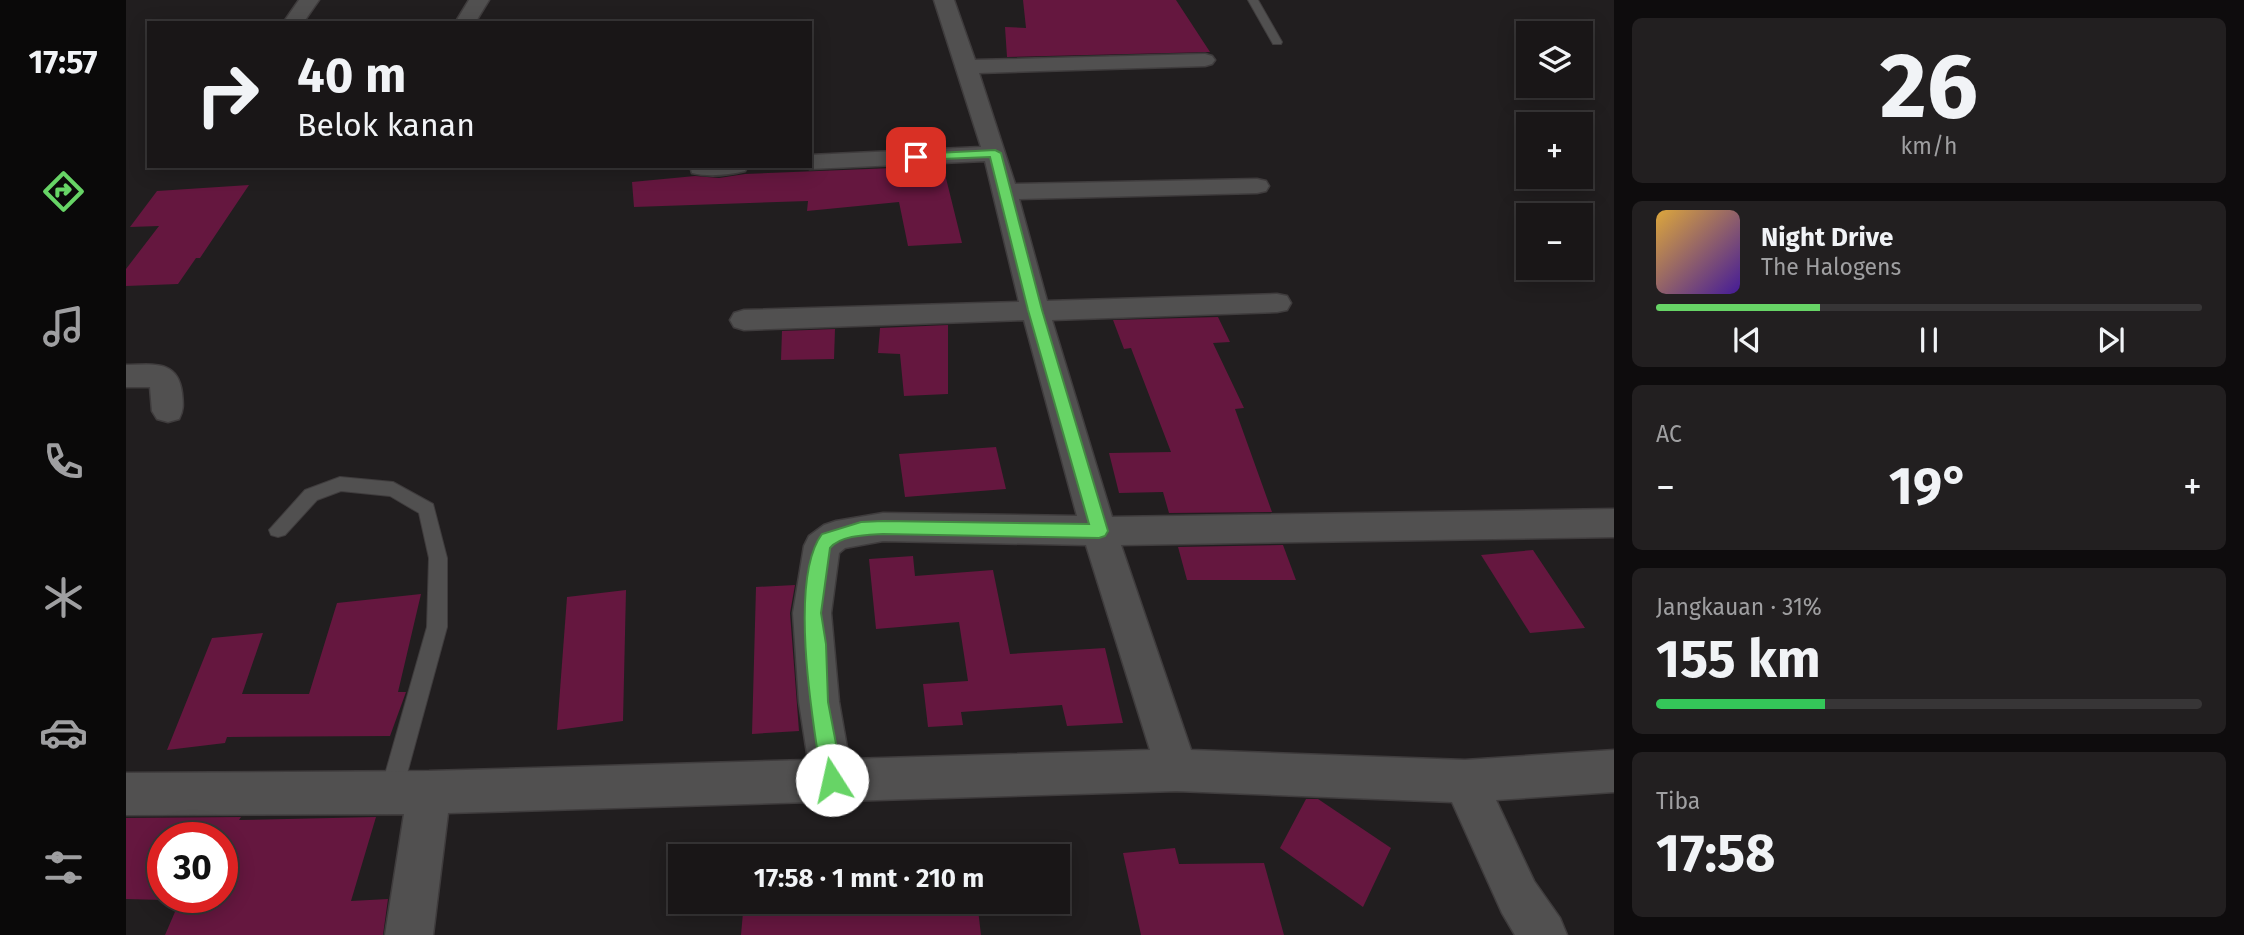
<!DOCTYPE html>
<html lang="id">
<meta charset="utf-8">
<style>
:root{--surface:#191617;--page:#221f20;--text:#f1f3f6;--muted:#9f9fa1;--line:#373536;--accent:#67d466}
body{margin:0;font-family:"Fira Sans",sans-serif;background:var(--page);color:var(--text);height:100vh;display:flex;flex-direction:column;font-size:26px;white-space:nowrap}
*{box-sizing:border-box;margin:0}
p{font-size:23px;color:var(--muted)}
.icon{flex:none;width:38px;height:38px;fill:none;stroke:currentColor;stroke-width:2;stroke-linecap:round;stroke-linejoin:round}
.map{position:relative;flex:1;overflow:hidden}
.sheet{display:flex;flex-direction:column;gap:18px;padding:18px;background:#0e0c0d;width:630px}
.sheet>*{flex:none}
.guide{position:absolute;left:21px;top:21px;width:665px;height:147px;border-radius:0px;box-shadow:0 4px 18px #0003,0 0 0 2px var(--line);background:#191617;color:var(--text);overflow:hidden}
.controls{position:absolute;left:1390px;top:21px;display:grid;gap:14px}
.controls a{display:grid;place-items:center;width:77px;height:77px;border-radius:0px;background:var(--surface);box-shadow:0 4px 18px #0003,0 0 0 2px var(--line);font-size:35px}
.speed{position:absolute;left:21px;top:822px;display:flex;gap:14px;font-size:35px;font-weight:700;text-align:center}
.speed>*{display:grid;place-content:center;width:91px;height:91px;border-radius:50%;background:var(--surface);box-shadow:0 4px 18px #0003,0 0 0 2px var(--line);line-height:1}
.speed .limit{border:10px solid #d22;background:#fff;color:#111}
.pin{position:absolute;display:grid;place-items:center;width:60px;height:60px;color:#fff;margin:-30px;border-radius:14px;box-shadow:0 4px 10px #0006}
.me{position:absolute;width:77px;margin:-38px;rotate:350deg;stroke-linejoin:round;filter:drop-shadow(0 0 5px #0008)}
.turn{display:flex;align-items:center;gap:24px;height:147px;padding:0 35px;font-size:32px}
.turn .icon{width:91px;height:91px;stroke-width:2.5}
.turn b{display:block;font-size:49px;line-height:60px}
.big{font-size:52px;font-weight:700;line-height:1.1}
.sheet .widget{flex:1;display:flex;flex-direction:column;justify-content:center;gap:10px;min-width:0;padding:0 24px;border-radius:10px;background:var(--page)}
.sheet .dial{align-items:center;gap:0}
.dial b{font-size:91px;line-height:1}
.song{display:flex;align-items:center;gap:21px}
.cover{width:84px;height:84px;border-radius:10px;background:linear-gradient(135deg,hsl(40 70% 55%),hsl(260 70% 35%))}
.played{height:7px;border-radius:4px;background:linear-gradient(90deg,var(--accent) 30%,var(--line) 30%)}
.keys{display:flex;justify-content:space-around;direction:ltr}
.heat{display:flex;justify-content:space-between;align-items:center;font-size:38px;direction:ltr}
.charge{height:10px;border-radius:5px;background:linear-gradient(90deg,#34c759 31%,var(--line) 0)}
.trip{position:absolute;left:542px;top:844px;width:402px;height:70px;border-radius:0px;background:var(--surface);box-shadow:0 4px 18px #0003,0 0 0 2px var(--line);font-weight:700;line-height:70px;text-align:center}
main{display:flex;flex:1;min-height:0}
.menu{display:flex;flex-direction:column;width:126px;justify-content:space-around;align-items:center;background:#0a0909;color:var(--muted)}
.menu .icon{width:49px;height:49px}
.menu .current{color:var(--accent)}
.menu b{font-size:32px;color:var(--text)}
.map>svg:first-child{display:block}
.building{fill:#65173f}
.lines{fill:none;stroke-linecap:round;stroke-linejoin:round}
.service-casing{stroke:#3f3c3d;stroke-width:2}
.minor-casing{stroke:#3f3c3d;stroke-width:3}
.service{fill:#515050;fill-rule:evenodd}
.minor{fill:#515050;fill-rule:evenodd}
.route{fill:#67d466;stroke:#438a42;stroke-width:2}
</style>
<main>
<nav class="menu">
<b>17:57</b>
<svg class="icon current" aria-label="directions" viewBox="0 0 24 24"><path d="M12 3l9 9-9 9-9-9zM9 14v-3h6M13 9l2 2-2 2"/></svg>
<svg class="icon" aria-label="music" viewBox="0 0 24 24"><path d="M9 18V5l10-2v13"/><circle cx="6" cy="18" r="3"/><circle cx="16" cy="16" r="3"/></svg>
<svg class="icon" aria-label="phone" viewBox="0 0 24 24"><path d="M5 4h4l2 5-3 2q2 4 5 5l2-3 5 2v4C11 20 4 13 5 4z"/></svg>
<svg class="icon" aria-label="climate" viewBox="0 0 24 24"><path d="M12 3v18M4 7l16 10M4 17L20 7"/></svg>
<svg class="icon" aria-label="car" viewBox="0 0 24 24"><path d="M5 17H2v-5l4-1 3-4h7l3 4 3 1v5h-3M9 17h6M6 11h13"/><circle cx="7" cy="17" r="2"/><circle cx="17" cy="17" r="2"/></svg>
<svg class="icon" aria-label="filters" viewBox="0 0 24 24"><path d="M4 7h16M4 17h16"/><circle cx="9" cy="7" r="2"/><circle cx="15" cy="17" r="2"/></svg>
</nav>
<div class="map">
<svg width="1488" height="935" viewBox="0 0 1488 935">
<rect width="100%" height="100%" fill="#211e1f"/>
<g class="building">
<path d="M897,0H1050L1084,52L881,57L879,27L900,28Z"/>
<path d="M817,166L836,243L782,246L773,202L681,211L682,201L508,207L506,182L569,176L593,178L619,174Z"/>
<path d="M123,185L74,258H70L52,284L0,286V269L33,226L4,227L31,191Z"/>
<path d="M1092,317L1104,342L1087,343L1118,408L1109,409L1146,512L1043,513L1037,492L993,493L983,453L1045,452L1005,348L998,349L987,320Z"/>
<path d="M822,325V394L778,396L774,354L752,353L754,328Z"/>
<path d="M709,329L708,359L655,360L656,331Z"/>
<path d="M870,447L880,489L779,497L773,454Z"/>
<path d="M1157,545L1170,580H1061L1052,547Z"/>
<path d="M1407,550L1459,628L1404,633L1355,555Z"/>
<path d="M787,556L789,576L867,570L884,654L979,648L997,723L941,726L936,705L835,712L837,725L802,727L797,684L842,681L833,622L750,629L743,559Z"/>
<path d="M669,585L664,613L673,731L626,734L630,587Z"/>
<path d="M500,590L497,721L431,730L441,597Z"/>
<path d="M295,594L272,692H280L264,736L101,737L99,743L41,750L86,638L137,633L116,694H183L211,603Z"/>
<path d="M1180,799H1192L1265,848L1237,907L1154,848Z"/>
<path d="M115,817L113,820L250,817L225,901L262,899L257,935H39L55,898H96V838H37V900L0,899V818Z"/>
<path d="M622,846H690V855L845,846L847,856H621Z"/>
<path d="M1049,848L1053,864L1138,863L1158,935H1015L997,853Z"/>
<path d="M618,901H851L855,935H615Z"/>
</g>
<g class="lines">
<g class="service-casing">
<g id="service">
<path d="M1122,0H1132L1156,42L1155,44H1147Z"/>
<path d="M214,477L267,482L307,504L321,558V627L276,792L273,800L265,803L257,800L254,792L301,627L303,558L293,513L264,496L215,491L191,500L159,535L152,537L145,535L143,530L179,490Z"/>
</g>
</g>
<g class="minor-casing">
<g id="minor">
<path d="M173,0H193L177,23H157Z"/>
<path d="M343,0H363L349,23H329Z"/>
<path d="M808,0H828L849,60L1079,54L1086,56L1089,60L1086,64L1079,66L853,73L889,184L1131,179L1140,181L1143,186L1140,191L1131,193L893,199L921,301L1151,294L1161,296L1165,303L1161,310L1151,312L926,320L986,517L1488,509V537L995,545L1065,750L1339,760L1488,750V792L1370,800L1408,881L1434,918L1441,935H1389L1376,913L1326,802L1051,791L322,813L307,935H259L278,814L0,815V773L303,771L682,760L673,702L667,613L678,546L683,536L698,525L710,521L757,513L951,516L898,320L618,330L608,327L604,320L608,313L618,310L893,302L859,161L684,169L675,166H684V155L855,147ZM757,541L960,545L1024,750L723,759L713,702L705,613L713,553L719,548Z"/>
<path d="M564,166H622L619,171C603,175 582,177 566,173Z"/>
<path d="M0,365C26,365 52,359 56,393C57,403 58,410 53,419L42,422L31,419L26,411L24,387H0Z"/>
</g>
</g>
<use href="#service" class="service"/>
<use href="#minor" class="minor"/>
</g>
<path class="route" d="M869,150L875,153L916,310L982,531L979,536L973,538L757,534C741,535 715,535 704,548L695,613L700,644L702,702L717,780L714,787L706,790L699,787L696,780C687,724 662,579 696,534L735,522L757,521L963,524L902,310L864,157L790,160L784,157L790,154Z"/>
</svg>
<div class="controls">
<a><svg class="icon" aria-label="layers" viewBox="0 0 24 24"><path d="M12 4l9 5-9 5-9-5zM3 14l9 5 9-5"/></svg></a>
<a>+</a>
<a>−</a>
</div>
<div class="speed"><div class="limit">30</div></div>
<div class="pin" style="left:790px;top:157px;background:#d93025"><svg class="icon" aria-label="arrive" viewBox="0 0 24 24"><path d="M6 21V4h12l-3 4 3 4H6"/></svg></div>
<svg class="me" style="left:706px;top:780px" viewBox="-20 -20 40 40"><circle r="19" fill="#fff"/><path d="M0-13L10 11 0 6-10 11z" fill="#67d466"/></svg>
<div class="trip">17:58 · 1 mnt · 210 m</div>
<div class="guide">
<div class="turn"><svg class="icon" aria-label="right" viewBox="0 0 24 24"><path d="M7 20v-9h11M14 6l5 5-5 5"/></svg><div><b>40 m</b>Belok kanan</div></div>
</div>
</div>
<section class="sheet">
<div class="widget dial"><b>26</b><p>km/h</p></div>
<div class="widget">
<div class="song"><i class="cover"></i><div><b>Night Drive</b><p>The Halogens</p></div></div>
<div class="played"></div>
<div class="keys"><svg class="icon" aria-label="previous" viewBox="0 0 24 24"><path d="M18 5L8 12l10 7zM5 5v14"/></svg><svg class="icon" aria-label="pause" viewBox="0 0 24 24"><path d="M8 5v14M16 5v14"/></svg><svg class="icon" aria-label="next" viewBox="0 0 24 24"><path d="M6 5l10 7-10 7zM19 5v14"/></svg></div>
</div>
<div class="widget"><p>AC</p>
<div class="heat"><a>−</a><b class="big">19°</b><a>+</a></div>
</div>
<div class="widget"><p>Jangkauan · 31%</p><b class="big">155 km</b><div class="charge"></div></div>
<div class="widget"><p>Tiba</p><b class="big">17:58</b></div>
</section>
</main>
